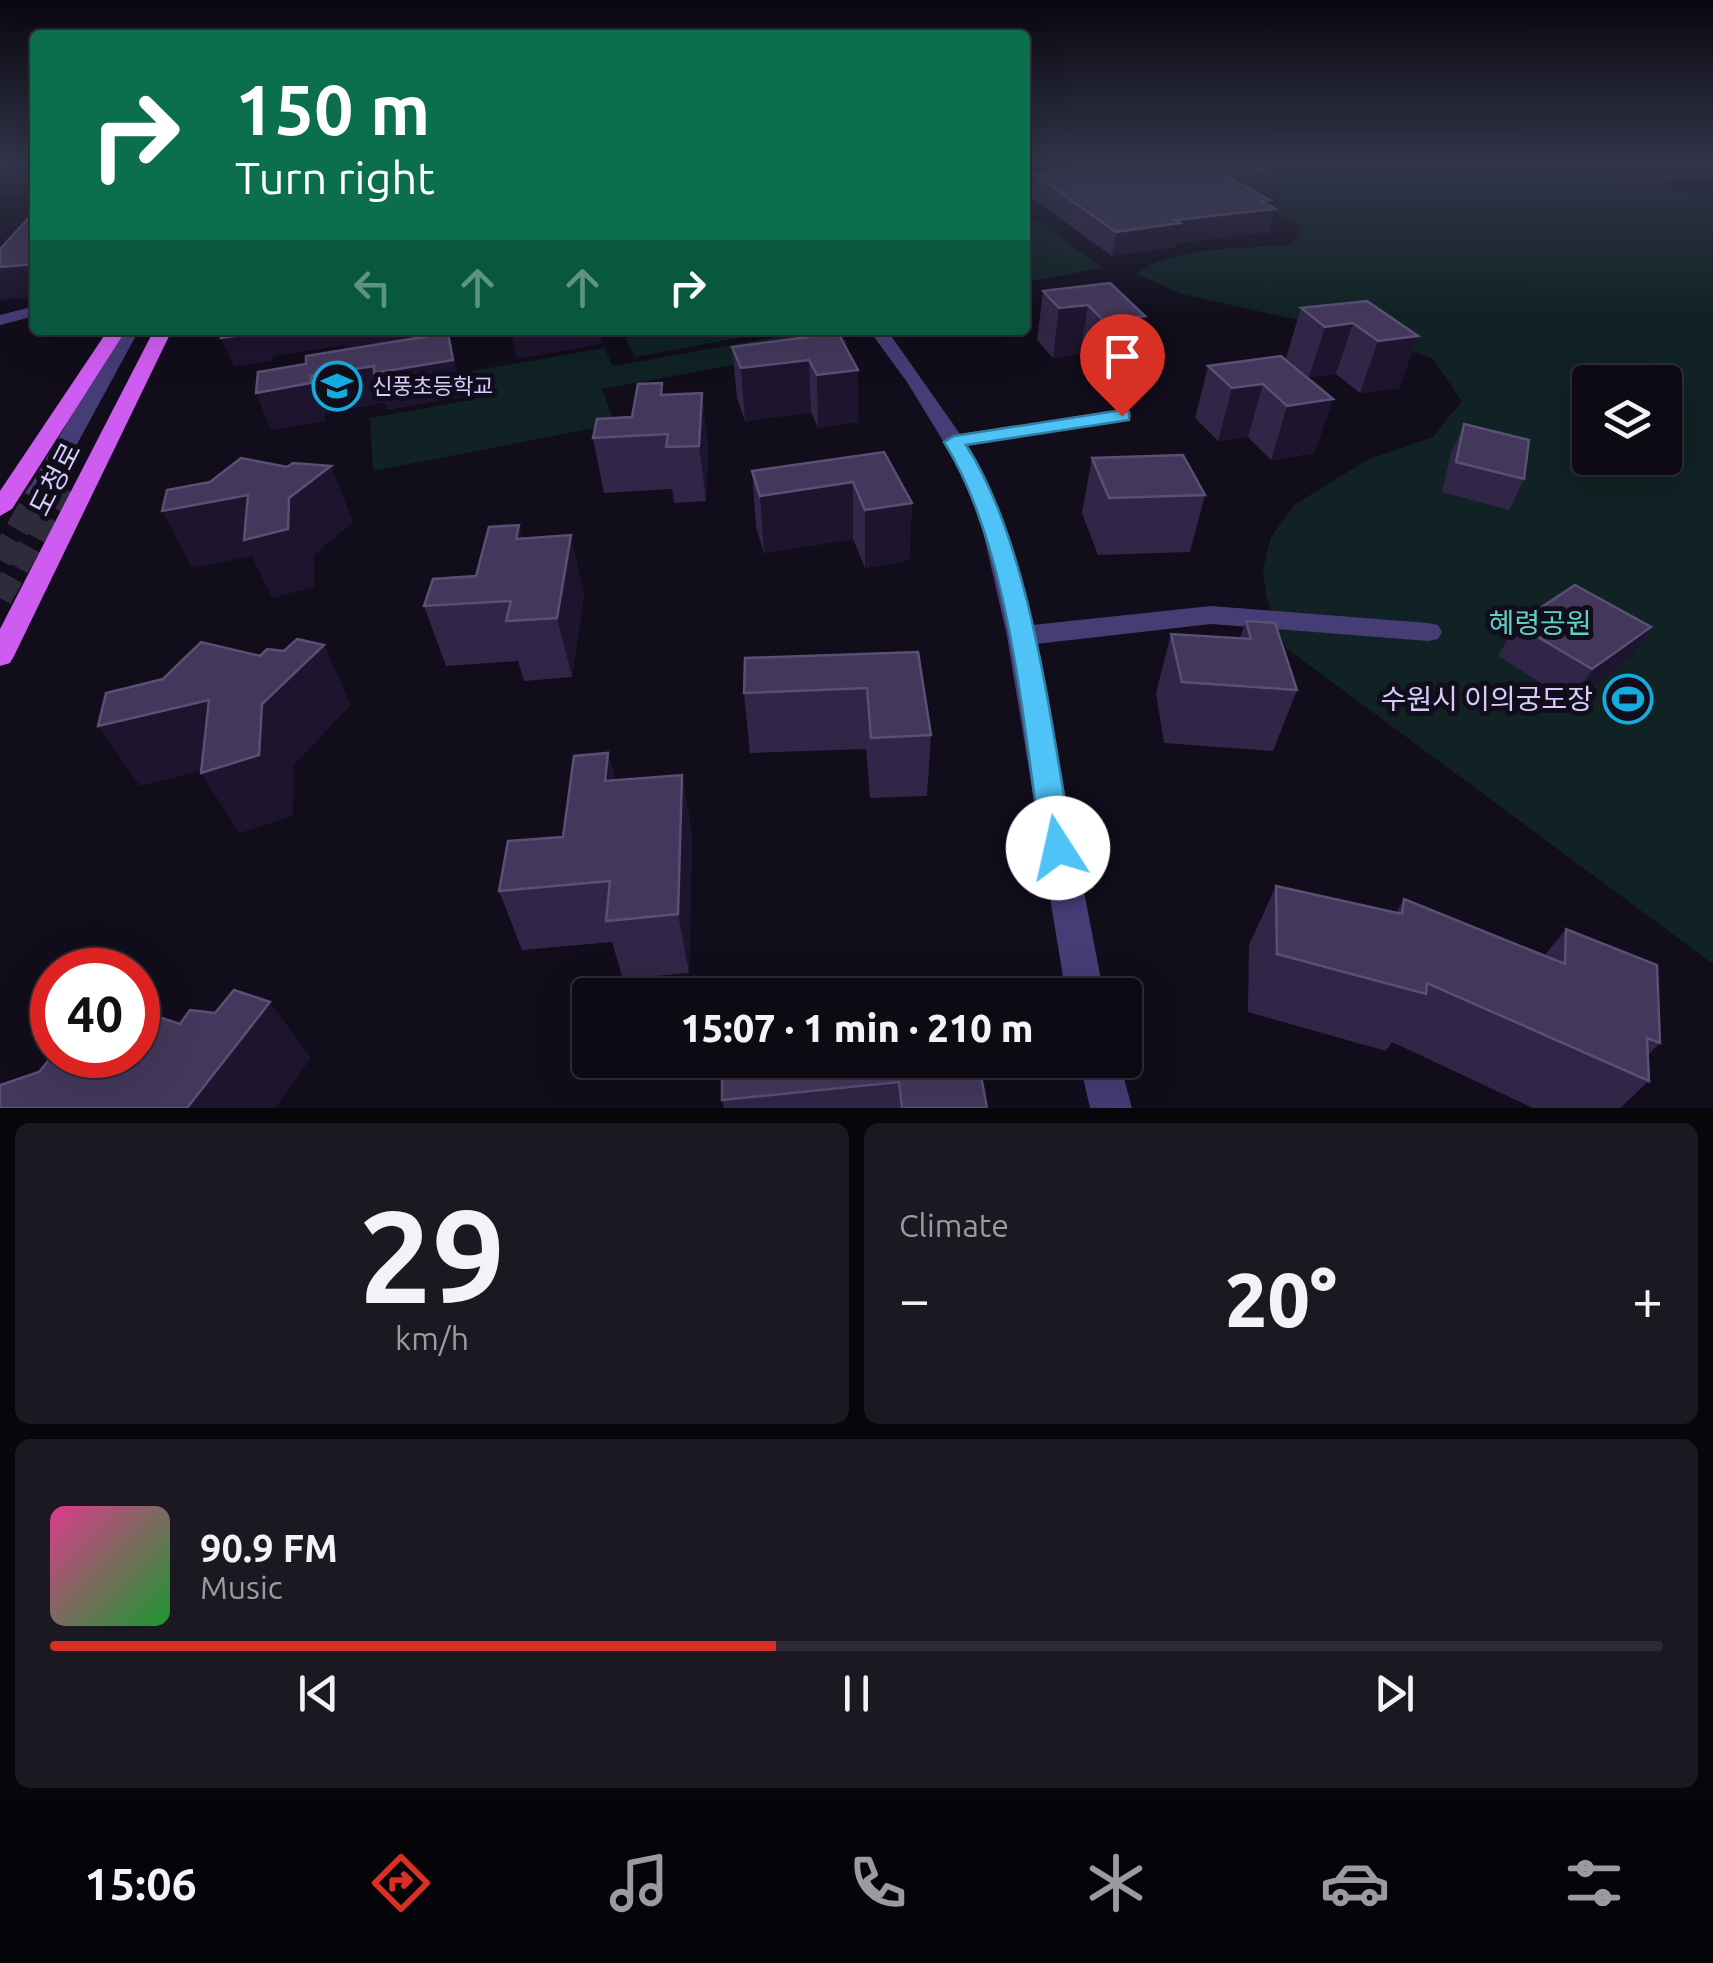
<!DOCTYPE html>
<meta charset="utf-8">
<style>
:root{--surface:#0d0a14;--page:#1b1822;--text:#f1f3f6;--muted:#9a9aa0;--line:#2d2b34;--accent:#d93025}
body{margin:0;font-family:Ubuntu,"Noto Sans KR",sans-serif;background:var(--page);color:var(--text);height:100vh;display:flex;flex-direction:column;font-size:38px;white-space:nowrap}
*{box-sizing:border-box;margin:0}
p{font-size:32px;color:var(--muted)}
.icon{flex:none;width:55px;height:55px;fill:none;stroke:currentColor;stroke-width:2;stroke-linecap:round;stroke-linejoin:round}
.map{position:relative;height:1108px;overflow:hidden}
.drawer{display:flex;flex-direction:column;gap:15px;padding:15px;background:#07060b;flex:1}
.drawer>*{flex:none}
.guide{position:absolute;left:30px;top:30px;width:1000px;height:305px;border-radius:10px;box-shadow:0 10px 40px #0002,0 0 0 2px var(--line);background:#0b6e4f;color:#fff;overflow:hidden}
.controls{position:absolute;left:1572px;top:365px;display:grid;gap:20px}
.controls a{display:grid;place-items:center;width:110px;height:110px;border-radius:10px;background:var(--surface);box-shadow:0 10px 40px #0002,0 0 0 2px var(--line);font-size:50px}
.speed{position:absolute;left:30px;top:948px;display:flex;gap:20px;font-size:50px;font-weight:700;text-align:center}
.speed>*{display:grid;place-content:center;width:130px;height:130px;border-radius:50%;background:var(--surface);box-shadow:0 10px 40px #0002,0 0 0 2px var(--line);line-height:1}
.speed .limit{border:15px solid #d22;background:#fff;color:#111}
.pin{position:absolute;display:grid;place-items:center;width:85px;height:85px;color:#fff;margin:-102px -42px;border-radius:50% 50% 50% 0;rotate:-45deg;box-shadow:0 0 10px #0007}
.pin .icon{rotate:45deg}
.me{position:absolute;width:110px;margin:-55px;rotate:350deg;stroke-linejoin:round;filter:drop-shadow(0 0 8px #0008)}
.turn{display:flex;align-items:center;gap:35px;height:210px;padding:0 40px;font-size:45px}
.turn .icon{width:130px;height:130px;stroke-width:2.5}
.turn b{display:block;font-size:70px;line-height:85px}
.lanes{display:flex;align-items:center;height:95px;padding:0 40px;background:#0003;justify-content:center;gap:50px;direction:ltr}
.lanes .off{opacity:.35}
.big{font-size:75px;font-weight:800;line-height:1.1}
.drawer .tile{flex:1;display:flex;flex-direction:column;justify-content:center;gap:15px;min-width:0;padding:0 35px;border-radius:15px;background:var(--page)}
.drawer .dial{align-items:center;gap:0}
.dial b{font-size:130px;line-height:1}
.song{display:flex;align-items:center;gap:30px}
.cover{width:120px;height:120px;border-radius:15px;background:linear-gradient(135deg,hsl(330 70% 55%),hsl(130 70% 35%))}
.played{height:10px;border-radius:5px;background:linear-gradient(90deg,var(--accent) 45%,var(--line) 45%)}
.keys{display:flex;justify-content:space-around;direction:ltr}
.heat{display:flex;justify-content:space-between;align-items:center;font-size:55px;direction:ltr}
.drawer .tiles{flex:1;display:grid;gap:15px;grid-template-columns:1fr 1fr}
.tile:last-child{grid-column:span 2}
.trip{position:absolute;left:572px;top:978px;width:570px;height:100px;border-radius:10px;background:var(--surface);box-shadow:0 10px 40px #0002,0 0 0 2px var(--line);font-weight:800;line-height:100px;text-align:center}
.dock{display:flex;height:160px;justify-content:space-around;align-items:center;background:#050408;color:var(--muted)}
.dock .icon{width:70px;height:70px}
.dock .selected{color:var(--accent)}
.dock b{font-size:45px;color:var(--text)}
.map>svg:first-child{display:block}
.green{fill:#102224;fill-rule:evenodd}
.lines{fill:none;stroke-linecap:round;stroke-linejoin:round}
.minor-tunnel{stroke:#2f2a3c;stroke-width:24;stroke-dasharray:24 11;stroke-linecap:butt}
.minor{fill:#463c76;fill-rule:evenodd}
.major{fill:#cf5cf0;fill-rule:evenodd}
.wall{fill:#312647}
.shaded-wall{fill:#1d152e}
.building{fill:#43385b;stroke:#5a4f74;stroke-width:2.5}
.route{fill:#4fc3f7;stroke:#337fa1;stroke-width:2.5}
.labels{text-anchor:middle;stroke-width:10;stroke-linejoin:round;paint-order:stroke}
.far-poi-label{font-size:22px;fill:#d7cbfa;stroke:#110d1b;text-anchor:start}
.street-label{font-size:28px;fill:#d7cbfa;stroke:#110d1b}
.park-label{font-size:28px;fill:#5fd2c7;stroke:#110d1b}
.poi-label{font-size:28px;fill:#d7cbfa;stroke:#110d1b;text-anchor:end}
</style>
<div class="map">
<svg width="1713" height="1108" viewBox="0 0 1713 1108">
<rect width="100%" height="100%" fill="#110d1b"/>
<g class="green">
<path d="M1250,162H1530L1586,184L1541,162H1701L1713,166V178L1602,187L1665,189L1713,196V964L1286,648L1266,596L1263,569L1271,537L1294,505L1367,460L1433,437L1462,401L1432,358L1347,331L1182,294L1136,274C1169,247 1247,248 1290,245L1303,227L1266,206L1279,201L1216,167ZM1590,382H1665V458H1590Z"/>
<path d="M1038,221L1102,268L1025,282V223Z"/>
<path d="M622,330H733L738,338L635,357Z"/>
<path d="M816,330H837L849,344L602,389L615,424L373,471L370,418L471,400L466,372L604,348L613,366Z"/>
</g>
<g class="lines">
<g class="minor-tunnel">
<path d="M0,560L39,492"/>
<path d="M0,598L62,487"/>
</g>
<g class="minor">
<path d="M35,306V316L0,325V315Z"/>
<path d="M121,330H139L51,492L39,499L31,497L27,492Z"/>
<path d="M869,330H887L960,434L1122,410L1132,416L1122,422L968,445C1002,500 1015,563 1032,625L1211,606L1428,623L1438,625L1442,632L1438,639L1428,641L1211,624L1036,644L1104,995H1066L1007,636L984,536L964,475L907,382Z"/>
<path d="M1079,1060H1119L1132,1108H1090Z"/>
</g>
<g class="major">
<path d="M108,330H126L12,509L0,516V491Z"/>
<path d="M154,330H172L14,656L10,663L0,666V629Z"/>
</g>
</g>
<g class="wall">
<path d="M1267,171L1261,194H1259L1269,205L1275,209L1269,232L1176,243L1175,247L1112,256L1031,197L1034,174Z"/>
<path d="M1043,291L1145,316L1136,367L1095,372L1080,354L1053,358L1037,340Z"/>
<path d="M1301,308L1418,336L1399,388L1360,393L1336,374L1309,377L1286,358Z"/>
<path d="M838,333L858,422L818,428L811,412L745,421L737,398L732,347Z"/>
<path d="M1208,366L1333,399L1314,453L1271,460L1248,437L1218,441L1195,418Z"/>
<path d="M702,393L708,447L706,501L674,503L672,489L604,493L593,438L632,417Z"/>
<path d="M1464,424L1524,479L1509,510L1442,492L1451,453Z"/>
<path d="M884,452L912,503L909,560L865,568L853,539L764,553L756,527L752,471Z"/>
<path d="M1092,458L1205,495L1190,552L1098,555L1082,513Z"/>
<path d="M522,539L584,593L572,677L524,681L518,661L446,666L424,606L476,576Z"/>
<path d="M1246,621L1297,690L1273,751L1164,743L1156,693L1171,634L1240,638Z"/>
<path d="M1516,624L1630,659L1572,702L1498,656Z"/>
<path d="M918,652L931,735L927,796L870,798L866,749L750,753L744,693Z"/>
<path d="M608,753L615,780L682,775L692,835L689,973L623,979L612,942L522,950L499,891L563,837Z"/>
<path d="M1276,886L1396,913L1404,899L1544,956L1566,929L1660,1043L1648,1055L1649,1081L1620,1108H1533L1392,1042L1386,1051L1248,1012L1249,945Z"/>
<path d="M978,1060L987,1108H724L722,1100Z"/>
</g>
<g class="shaded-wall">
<path d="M35,164V193L1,196L0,167Z"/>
<path d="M1267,171L1261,194L1223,200L1228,177Z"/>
<path d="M1270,200L1268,210L1275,209L1269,232L1176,243L1175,247L1112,256L1116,232Z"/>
<path d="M35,264V297L0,300V267Z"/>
<path d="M1088,305L1080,354L1053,358L1059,308Z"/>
<path d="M1145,316L1136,367L1095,372L1104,321Z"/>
<path d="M1353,323L1336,374L1309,377L1325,327Z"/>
<path d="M261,330H462V331L346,349L344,345L273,356L272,361L234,367L221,338Z"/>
<path d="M510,330H600L602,344L517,359Z"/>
<path d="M448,333L463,397L387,410L384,403L325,413V421L271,430L256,393Z"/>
<path d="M1418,336L1399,388L1360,393L1378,341Z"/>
<path d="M809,360L811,412L745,421L741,368Z"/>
<path d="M858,370V422L818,428L817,375Z"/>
<path d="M1263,384L1248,437L1218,441L1232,388Z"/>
<path d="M702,393L708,447L706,501L699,446Z"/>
<path d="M1333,399L1314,453L1271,460L1287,406Z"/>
<path d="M331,466L353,522L314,555V587L272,598L252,556L192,568L162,511L248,495L289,498Z"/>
<path d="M853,482V539L764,553L760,496Z"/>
<path d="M912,503L909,560L865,568V510Z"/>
<path d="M519,525L534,583L516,539Z"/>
<path d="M571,535L584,593L572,677L557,618Z"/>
<path d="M1651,627L1630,659L1572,702L1592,669Z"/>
<path d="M324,645L351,705L294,765L293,816L239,833L201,773L237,762L140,786L98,726L209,700L262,704Z"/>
<path d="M608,753L622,813L605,781Z"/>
<path d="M682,775L692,835L689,973L678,914Z"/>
<path d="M270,1002L311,1058L275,1108H187Z"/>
</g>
<g class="building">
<path d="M0,162H35V164L0,167Z"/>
<path d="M1123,162H1247L1267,171L1228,177L1270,200L1261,201L1275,209L1175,220L1180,223L1116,232L1034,174Z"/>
<path d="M35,211V264L0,267V249Z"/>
<path d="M1110,283L1145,316L1104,321L1088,305L1059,308L1043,291Z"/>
<path d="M1367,301L1418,336L1378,341L1353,323L1325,327L1301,308Z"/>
<path d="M223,330H261L260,332L221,338Z"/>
<path d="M448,333L453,360L374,373V366L311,376V383L256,393L258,372L306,364V356Z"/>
<path d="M838,333L858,370L817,375L809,360L741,368L732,347Z"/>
<path d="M1281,356L1333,399L1287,406L1263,384L1232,388L1208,366Z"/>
<path d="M662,383L661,395L702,393L699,446L666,447L668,434L593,438L597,419L632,417L638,384Z"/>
<path d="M1464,424L1529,440L1524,479L1456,462Z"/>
<path d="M884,452L912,503L865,510L853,482L760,496L752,471Z"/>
<path d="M1183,455L1205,495L1109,498L1092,458Z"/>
<path d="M241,458L287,467L293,463L331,466L289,498L288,529L244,540L248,495L162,511L167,490L210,482Z"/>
<path d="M519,525L516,539L571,535L557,618L506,621L511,601L424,606L433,579L476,576L489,527Z"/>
<path d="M1575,585L1651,627L1592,669L1516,624Z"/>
<path d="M1246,621L1275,623L1297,690L1182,682L1171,634L1251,639Z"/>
<path d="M297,639L324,645L262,704L259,755L201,773L209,700L98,726L106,693L163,679L201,642L260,656L267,649L284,651Z"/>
<path d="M918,652L931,735L871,738L867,688L744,693L745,658Z"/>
<path d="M608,753L605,781L682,775L678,914L606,921L610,881L499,891L508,841L563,837L574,756Z"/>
<path d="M1276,886L1402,914L1404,899L1565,964L1566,929L1657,965L1660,1043L1647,1038L1649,1081L1427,983L1426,994L1277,954Z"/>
<path d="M963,983L965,995H843Z"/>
<path d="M234,990L270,1002L187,1108H0V1085L39,1072L53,1055H138V1010L180,1024L190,1010L215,1013Z"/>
<path d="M722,1060H978L987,1108H902L899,1082L722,1100Z"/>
</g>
<linearGradient id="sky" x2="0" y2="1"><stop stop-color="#09070f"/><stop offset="0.51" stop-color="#32354a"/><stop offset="1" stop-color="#32354a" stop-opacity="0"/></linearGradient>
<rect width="1713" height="317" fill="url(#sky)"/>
<path class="route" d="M1122,410L1129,412V420L966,445C1032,547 1051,728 1073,848L1069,857L1058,861L1047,857L1042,848C1022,722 1011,549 944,442L954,436Z"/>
<defs>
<g id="school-ring" transform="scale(2.5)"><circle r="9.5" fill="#110d1b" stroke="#14abde" stroke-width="1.5"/><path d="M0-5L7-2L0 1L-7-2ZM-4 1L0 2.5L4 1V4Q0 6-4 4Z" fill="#14abde"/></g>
<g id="stadium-ring" transform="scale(2.5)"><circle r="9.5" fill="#110d1b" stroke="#14abde" stroke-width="1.5"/><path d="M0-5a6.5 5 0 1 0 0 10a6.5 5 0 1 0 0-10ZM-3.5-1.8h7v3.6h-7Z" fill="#14abde"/></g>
</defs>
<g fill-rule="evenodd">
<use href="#school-ring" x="337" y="386"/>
<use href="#stadium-ring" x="1628" y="699"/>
</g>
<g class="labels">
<g class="far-poi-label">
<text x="372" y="394">신풍초등학교</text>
</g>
<g class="street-label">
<text transform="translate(55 479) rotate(-63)" y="10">도청로</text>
</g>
<g class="park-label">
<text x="1540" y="633">혜령공원</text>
</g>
<g class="poi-label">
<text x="1593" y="709">수원시 이의궁도장</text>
</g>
</g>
</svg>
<div class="controls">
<a><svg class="icon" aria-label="layers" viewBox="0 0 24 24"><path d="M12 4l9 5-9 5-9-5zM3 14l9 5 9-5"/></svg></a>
</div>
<div class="speed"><div class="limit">40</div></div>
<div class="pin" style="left:1122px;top:416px;background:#d93025"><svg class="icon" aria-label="arrive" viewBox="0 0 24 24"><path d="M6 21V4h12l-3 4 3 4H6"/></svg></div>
<svg class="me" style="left:1058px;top:848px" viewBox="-20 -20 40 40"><circle r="19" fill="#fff"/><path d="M0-13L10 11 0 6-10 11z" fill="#4fc3f7"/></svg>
<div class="trip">15:07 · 1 min · 210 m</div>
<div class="guide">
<div class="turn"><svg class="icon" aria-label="right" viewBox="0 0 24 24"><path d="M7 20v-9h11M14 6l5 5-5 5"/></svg><div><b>150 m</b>Turn right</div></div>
<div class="lanes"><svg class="icon off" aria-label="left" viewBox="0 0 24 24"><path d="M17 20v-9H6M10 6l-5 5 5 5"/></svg><svg class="icon off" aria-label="ahead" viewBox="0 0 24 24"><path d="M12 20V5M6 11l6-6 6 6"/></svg><svg class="icon off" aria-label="ahead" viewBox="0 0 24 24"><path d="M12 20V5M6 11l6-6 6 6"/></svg><svg class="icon" aria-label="right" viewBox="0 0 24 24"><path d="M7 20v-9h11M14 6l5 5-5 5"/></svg></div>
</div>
</div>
<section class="drawer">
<div class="tiles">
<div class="tile dial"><b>29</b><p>km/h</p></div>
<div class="tile"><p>Climate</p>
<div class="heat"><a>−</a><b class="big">20°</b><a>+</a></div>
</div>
<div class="tile">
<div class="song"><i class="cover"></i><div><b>90.9 FM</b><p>Music</p></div></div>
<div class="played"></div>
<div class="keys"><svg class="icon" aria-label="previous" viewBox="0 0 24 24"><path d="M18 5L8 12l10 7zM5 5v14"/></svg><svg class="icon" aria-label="pause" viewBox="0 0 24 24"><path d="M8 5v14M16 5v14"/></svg><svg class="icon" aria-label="next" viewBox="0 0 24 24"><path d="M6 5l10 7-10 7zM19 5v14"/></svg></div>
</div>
</div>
</section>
<nav class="dock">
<b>15:06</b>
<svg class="icon selected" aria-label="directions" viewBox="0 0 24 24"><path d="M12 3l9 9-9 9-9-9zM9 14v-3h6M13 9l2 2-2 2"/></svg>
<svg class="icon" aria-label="music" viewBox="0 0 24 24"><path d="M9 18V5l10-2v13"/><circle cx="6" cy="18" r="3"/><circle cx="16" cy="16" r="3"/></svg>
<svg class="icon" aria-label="phone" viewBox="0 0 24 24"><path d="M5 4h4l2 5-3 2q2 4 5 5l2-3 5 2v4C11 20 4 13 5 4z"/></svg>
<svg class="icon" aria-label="climate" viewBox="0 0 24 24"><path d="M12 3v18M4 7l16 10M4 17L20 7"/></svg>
<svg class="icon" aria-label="car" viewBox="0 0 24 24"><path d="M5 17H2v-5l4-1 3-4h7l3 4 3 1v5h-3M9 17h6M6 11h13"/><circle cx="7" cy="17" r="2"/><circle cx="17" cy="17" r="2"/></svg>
<svg class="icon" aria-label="filters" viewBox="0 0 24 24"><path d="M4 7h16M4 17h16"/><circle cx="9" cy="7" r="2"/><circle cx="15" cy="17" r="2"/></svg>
</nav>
